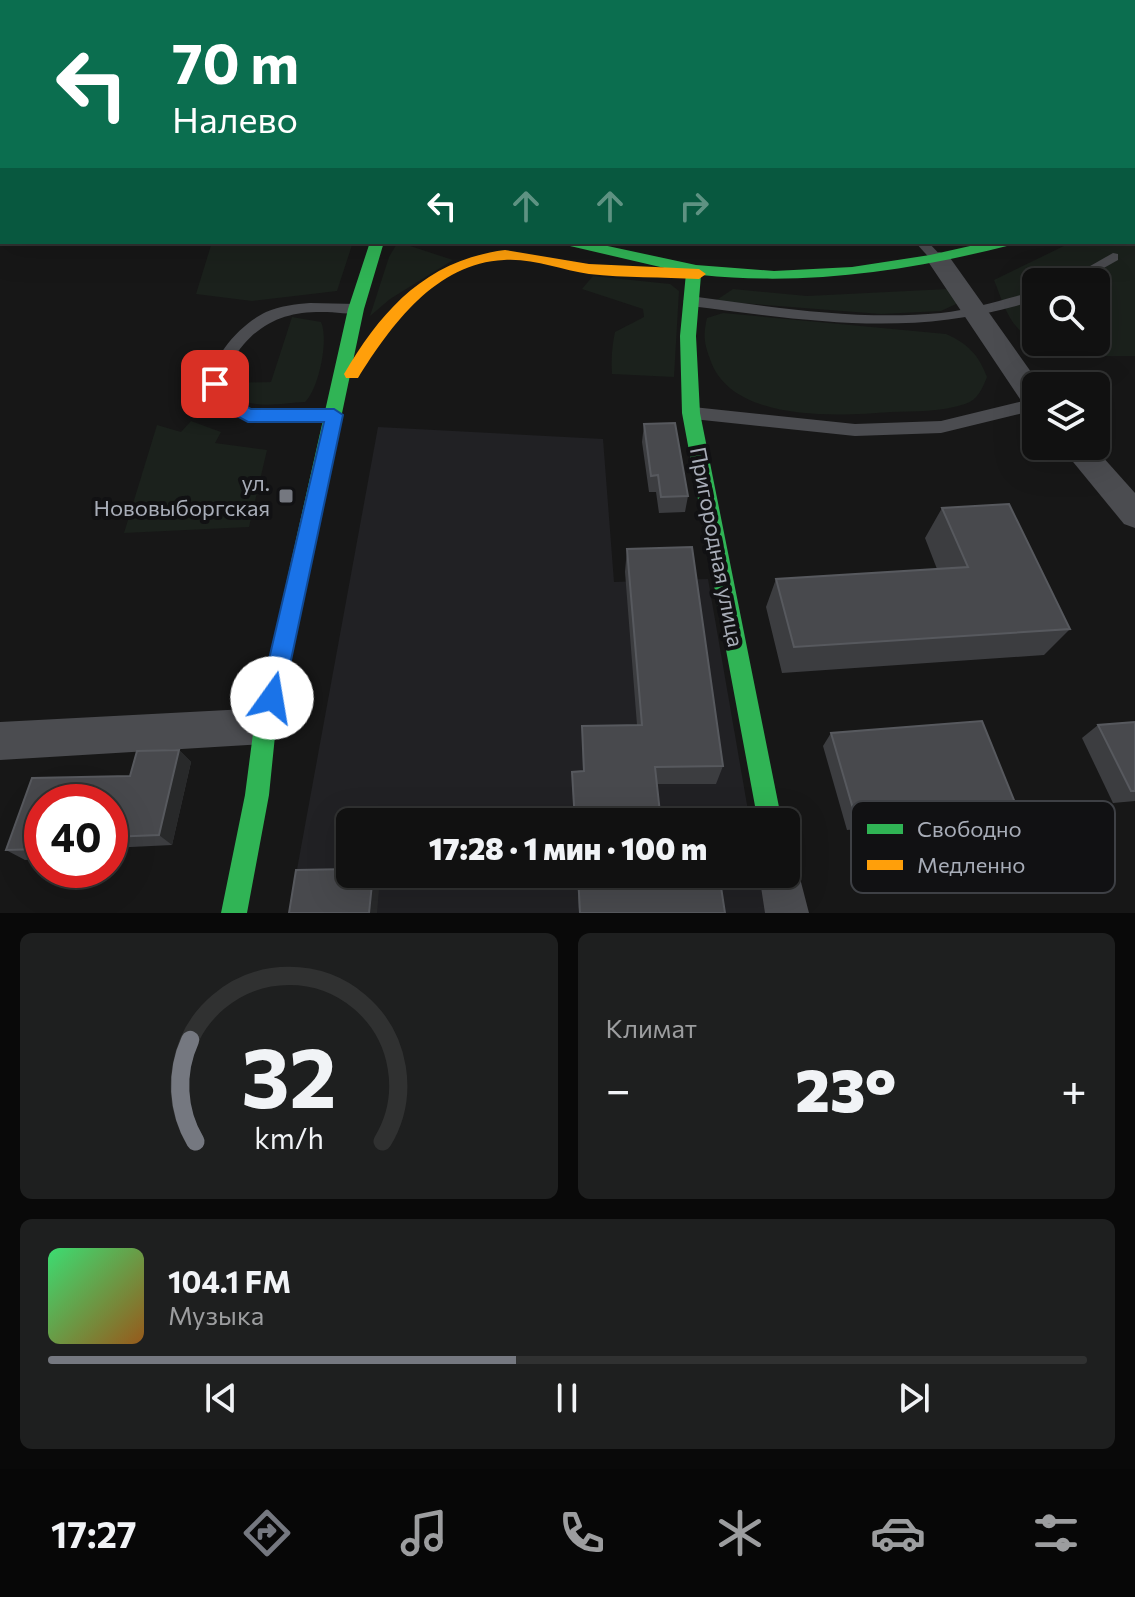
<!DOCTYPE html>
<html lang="ru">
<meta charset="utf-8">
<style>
:root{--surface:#111;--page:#1e1f1f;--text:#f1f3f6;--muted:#9c9d9f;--line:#303131;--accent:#757880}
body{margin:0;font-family:Commissioner,sans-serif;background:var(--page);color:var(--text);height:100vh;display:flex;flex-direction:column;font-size:30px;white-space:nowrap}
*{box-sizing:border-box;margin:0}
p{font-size:26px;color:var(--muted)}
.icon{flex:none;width:44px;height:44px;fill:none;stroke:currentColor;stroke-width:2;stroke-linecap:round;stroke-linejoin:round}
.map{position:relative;height:913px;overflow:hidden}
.details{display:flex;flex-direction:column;gap:20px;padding:20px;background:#090909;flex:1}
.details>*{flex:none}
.hud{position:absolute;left:0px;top:0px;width:1136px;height:244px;box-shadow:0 8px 32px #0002,0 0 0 2px var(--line);background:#0b6e4f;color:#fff;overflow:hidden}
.tools{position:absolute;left:1022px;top:268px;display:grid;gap:16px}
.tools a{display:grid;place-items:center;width:88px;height:88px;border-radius:12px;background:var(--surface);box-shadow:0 8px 32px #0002,0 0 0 2px var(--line);font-size:40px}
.speed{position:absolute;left:24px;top:784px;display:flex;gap:16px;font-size:40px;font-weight:700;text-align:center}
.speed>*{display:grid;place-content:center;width:104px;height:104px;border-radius:50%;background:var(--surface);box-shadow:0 8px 32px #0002,0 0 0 2px var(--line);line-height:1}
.speed .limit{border:12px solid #d22;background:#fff;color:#111}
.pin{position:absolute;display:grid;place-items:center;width:68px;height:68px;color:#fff;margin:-34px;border-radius:16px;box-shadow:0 4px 12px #0006}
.me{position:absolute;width:88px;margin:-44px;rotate:13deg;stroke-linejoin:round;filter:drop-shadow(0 0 6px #0008)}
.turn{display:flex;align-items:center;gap:28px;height:168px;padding:0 40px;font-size:36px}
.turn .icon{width:104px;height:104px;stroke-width:2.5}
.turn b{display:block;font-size:56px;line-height:68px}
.lanes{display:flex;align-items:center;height:76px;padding:0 40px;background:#0003;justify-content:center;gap:40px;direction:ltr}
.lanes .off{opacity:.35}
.big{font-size:60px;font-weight:800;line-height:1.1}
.details .widget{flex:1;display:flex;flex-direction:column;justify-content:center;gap:12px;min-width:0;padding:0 28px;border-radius:12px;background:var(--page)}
.details .dial{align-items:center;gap:0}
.dial svg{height:208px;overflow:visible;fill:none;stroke:var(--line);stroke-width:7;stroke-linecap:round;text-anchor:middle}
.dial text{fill:var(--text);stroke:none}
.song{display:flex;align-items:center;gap:24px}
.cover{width:96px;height:96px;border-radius:12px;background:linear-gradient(135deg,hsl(140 70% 55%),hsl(30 70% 35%))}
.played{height:8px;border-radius:4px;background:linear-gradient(90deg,var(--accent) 45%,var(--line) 45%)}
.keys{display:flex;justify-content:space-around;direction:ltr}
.heat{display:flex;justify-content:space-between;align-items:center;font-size:44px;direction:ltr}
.details .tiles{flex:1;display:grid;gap:20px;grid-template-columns:1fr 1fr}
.widget:last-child{grid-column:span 2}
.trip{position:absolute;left:336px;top:808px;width:464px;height:80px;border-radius:12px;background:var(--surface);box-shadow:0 8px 32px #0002,0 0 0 2px var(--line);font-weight:800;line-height:80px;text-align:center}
.dock{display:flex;height:128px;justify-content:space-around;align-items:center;background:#070707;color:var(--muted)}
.dock .icon{width:56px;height:56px}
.dock .active{color:var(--accent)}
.dock b{font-size:36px;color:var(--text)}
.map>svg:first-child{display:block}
.built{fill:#212124}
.green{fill:#1b211c}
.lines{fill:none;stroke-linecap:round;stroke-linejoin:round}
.lane{fill:#4b4c50;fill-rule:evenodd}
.street{fill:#4b4c50;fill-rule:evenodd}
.fast{fill:#30b455;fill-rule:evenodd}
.slow{fill:#ff9f0a;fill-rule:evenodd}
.wall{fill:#3c3d40}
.shaded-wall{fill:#28292a}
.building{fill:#48494d;stroke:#57595e;stroke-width:2}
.route{fill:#1a73e8;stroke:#114b97;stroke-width:2}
.poi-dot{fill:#757880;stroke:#111113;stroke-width:3}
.labels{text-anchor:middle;stroke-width:8;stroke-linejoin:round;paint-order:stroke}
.poi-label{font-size:22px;fill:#a8adb8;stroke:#111113;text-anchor:end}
.street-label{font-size:22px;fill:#a8adb8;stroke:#111113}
.key{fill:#111113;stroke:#3e4045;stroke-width:2}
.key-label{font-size:22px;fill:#a8adb8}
</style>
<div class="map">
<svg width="1135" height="913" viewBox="0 0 1135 913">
<rect width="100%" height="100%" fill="#171717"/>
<path class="built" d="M378,427L603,439L614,582L708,579L750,822H350V874H760L766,913H289Z"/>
<g class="green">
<path d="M1135,194V356H1099L1041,342H1096V282H1036V340C1010,332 1003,302 994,280L1072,242H1134Z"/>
<path d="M212,242H353L337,291L252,301L196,294Z"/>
<path d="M398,242L453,260L390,299L370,316L389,257Z"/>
<path d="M593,276L670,284L679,291L674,377L612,374C611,359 612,346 615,332L644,317L643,309L582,289Z"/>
<path d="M733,289L807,296L948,289L967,299L941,311L881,314L715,301Z"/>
<path d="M723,313L946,334C967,343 979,355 987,377C982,389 978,400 965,404C942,412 915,411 891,412C838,416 731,423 710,359C704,343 703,335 707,318Z"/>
<path d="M292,317L321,322C329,339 319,389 305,402C279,403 238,414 227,383L271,382Z"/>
<path d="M191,421L221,432L215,443L267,450L249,527L124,533L157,425L181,432Z"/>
</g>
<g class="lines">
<g class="lane">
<path d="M846,0H861L863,2H848Z"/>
<rect x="0" y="16" width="2" height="6"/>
<rect x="1134" y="130" width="1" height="7"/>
<path d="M915,242H928L945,260L939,264L934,263Z"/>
<path d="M1113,253L1118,254V260L1079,282H1062Z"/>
<path d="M1036,291V300C914,339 814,321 690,306L683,301L690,296C773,307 857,321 941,313C974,309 1004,299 1036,291Z"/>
<path d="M310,303L356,304L363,309C354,317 339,312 327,312C293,311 267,318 244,344C231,359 224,377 226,396L250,409H333L341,415L338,419L248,421L214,403C199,368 237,326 266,312C280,306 295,304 310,303Z"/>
<path d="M1036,398V410L941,433L855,436L693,419L685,413L693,407L855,424L941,421Z"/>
</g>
<g class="street">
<path d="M939,252L948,255L1041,386H1036V411L1026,408L927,260L930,255Z"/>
<path d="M1060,446H1093L1135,493V528L1124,524Z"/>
<path d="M265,708L278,713L284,726L278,739L265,744L0,760V722Z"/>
<path d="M786,855L795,859L809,913H765L759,874H786Z"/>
</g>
<g class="fast">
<path d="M1135,146V155H1134V146Z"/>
<path d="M370,242H384L364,309L276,726L269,795L247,913H221L245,795L254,726L348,309Z"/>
<path d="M563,242H589L696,265L774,271L852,267L930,255L988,242H1013L1011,245C908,271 807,286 701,275L696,336L700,413L782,822H758L682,413L680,336L686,273L570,246Z"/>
</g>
<g class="slow">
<rect x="0" y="50" width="2" height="7"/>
<path d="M505,250L589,264L699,269L706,274L699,279C662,277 625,278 589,274C561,270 533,258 504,260C436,263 391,325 358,378H346L344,374C382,309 427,260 505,250Z"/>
</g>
</g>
<g class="wall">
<path d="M10,0H55L51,2H21Z"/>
<path d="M644,424L688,496L685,512L659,513L656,492H649L642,442Z"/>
<path d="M942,508L1070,629L1044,655L782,673L766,607L776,579L937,569L925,538Z"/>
<path d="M627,549L723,766L716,784H657L661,822H574L572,772L583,771L582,726L637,725L625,572Z"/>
<path d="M1135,722V801L1113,803L1082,738L1098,725Z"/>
<path d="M831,733L1016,805L1002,816L847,830L823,746Z"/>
<path d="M179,750L191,762L172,845L110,848V802H42V859L25,860L6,850L32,778L130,776L137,751Z"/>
<path d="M577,874H719L725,913H579Z"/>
</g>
<g class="shaded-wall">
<path d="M41,0H55L51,2H42Z"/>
<path d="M179,750L191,762L172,845L159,835Z"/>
<path d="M373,874H378L380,877L377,913H369Z"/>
</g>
<g class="building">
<path d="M789,0H837L836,2H788Z"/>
<path d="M675,423L688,496L661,497L658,475L651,476L644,424Z"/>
<path d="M1009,504L1070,629L794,647L776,579L968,567L942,508Z"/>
<path d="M692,547L723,766L655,767L661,822H575L572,772L584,771L582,726L642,725L627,549Z"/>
<path d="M982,721L1016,805L856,819L831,733Z"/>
<path d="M1135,722V791H1131L1098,725Z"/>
<path d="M179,750L159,835L110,837V802H42V849L6,850L32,778L130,776L137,751Z"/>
<path d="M350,869V874H373L369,913H289L296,870Z"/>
<path d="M578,874H719L725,913H580Z"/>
</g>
<path class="route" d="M215,378L221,380L227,395L251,409H334L343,415L283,698L280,706L272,709L264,706L260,698L324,422H248L213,403L207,384Z"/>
<rect class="poi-dot" x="278" y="488" width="16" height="16" rx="4"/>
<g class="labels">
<g class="poi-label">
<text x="270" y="491">ул.<tspan x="270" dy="25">Нововыборгская</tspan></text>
</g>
<g class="street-label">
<text transform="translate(717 547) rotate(79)" y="8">Пригородная улица</text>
</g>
</g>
<rect x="851" y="801" width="264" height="92" rx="12" class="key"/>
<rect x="867" y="824" width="36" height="10" fill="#30b455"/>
<rect x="867" y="860" width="36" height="10" fill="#ff9f0a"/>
<g class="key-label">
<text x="917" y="837">Свободно</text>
<text x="917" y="873">Медленно</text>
</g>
</svg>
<div class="tools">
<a><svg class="icon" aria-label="search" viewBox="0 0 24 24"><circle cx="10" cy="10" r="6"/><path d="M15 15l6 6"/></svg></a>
<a><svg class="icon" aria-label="layers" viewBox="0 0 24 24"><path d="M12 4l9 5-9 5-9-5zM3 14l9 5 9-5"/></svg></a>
</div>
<div class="speed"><div class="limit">40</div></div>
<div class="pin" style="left:215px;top:384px;background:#d93025"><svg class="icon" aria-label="arrive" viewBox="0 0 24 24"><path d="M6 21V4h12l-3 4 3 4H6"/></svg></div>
<svg class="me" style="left:272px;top:698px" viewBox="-20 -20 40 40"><circle r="19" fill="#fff"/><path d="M0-13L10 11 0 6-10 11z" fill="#1a73e8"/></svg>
<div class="trip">17:28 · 1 мин · 100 m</div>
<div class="hud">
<div class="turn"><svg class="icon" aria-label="left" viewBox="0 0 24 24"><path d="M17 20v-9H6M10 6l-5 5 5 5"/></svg><div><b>70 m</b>Налево</div></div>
<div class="lanes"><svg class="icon" aria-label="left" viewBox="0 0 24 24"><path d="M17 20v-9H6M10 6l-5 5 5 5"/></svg><svg class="icon off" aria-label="ahead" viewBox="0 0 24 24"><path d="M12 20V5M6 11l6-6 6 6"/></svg><svg class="icon off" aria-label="ahead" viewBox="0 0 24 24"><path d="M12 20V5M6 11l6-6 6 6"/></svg><svg class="icon off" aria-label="right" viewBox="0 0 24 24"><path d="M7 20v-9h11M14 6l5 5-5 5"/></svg></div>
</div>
</div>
<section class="details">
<div class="tiles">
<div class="widget dial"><svg viewBox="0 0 100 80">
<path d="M14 69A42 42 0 1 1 86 69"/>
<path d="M14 69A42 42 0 0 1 12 30" stroke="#757880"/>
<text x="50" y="56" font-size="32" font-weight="700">32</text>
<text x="50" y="72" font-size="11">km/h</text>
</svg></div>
<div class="widget"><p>Климат</p>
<div class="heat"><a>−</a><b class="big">23°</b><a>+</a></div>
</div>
<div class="widget">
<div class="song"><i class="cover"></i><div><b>104.1 FM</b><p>Музыка</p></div></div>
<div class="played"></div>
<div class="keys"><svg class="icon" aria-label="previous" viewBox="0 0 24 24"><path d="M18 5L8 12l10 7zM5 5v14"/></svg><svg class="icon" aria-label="pause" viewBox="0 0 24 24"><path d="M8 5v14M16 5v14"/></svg><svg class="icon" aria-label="next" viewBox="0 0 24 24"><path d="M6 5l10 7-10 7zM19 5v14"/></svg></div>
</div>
</div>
</section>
<nav class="dock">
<b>17:27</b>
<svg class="icon active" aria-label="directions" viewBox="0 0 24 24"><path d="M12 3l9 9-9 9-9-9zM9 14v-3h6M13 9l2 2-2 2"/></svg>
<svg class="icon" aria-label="music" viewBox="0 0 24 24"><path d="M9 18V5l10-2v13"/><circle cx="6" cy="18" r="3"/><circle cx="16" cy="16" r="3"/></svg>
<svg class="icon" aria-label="phone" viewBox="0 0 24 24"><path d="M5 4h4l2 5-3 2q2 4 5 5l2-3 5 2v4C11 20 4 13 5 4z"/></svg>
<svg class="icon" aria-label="climate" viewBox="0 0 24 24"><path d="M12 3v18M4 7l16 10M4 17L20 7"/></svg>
<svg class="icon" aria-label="car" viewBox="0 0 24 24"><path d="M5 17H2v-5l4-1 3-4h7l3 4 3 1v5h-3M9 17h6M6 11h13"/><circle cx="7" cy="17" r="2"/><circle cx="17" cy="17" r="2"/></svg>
<svg class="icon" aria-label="filters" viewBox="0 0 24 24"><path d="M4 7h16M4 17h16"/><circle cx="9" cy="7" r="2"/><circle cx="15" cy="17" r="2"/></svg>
</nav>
